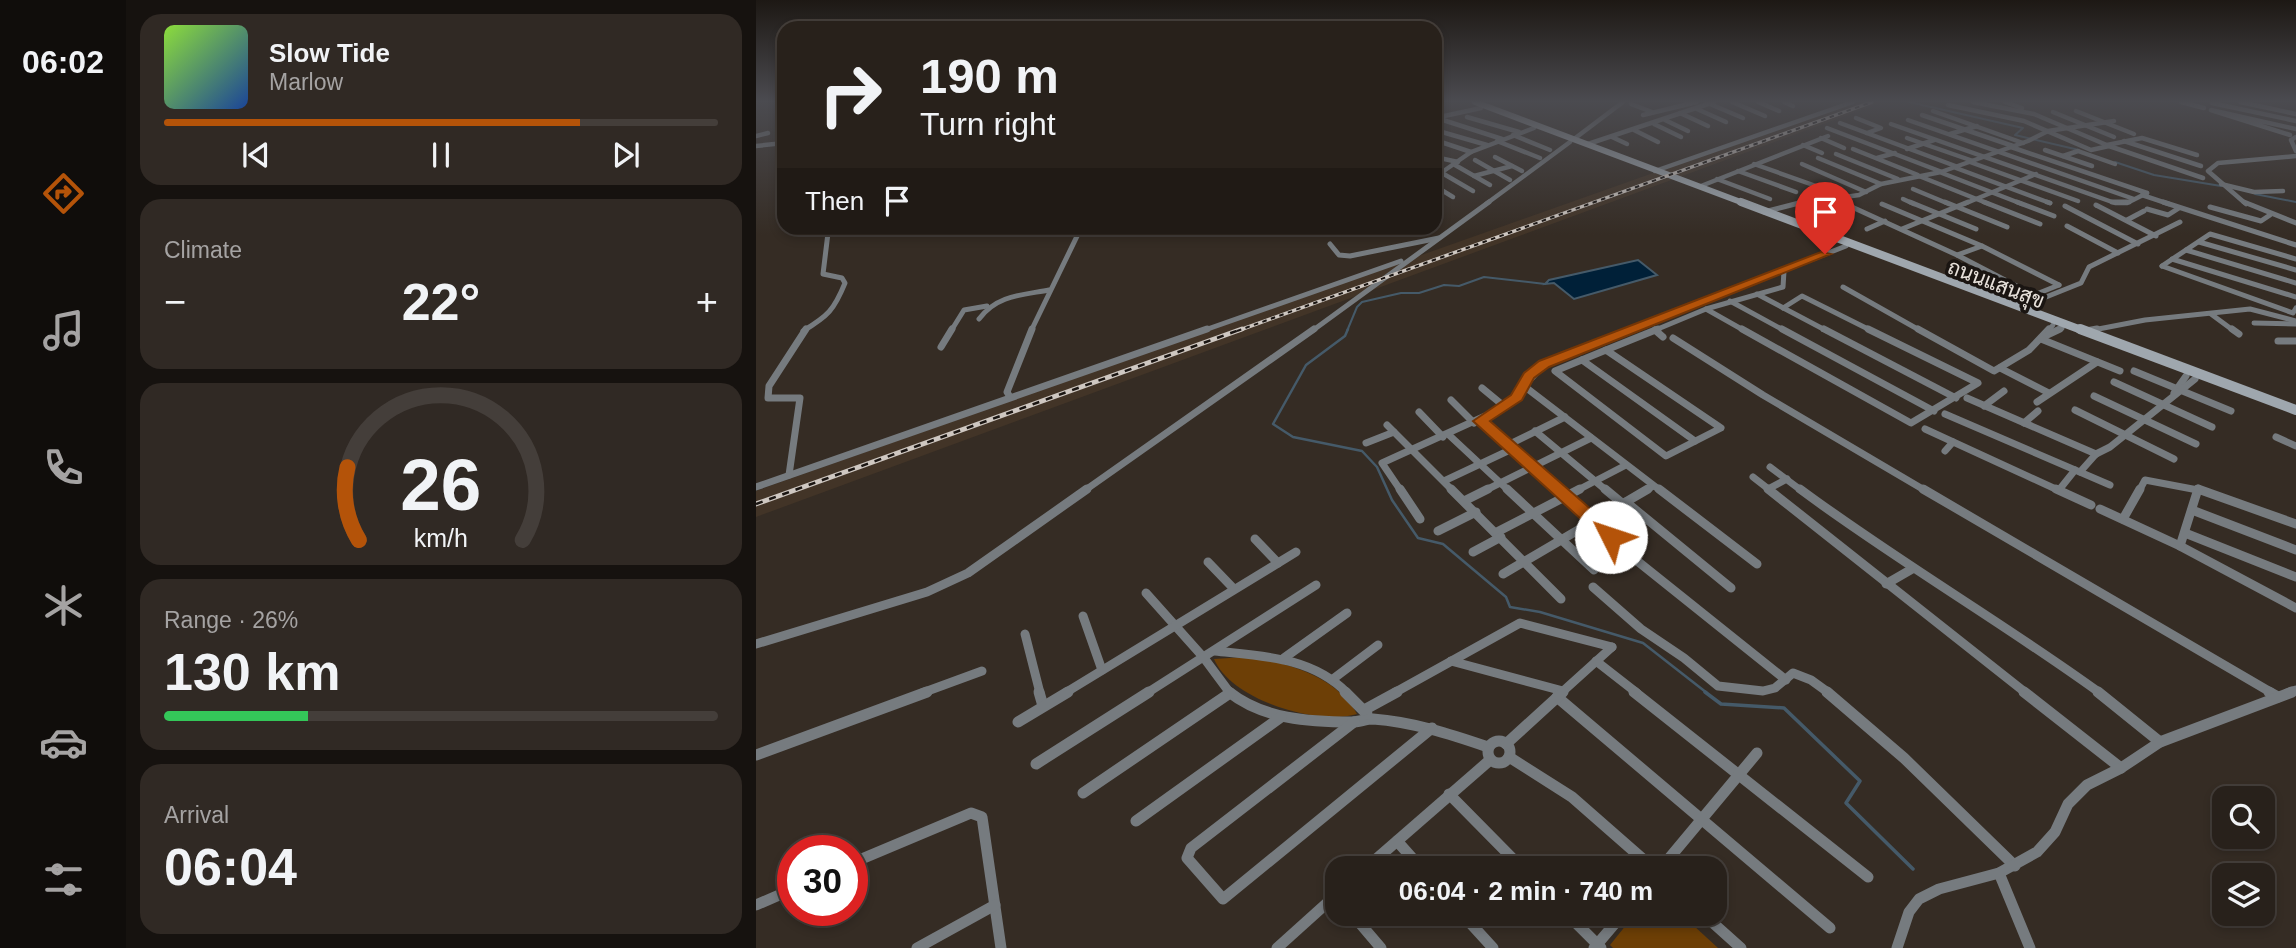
<!DOCTYPE html>
<meta charset="utf-8">
<style>
:root{--surface:#28211b;--page:#302924;--text:#f1f3f6;--muted:#a5a3a3;--line:#443e3a;--accent:#b45309}
body{margin:0;font-family:Arial,Sarabun,sans-serif;background:var(--page);color:var(--text);height:100vh;display:flex;flex-direction:column;font-size:26px;white-space:nowrap}
*{box-sizing:border-box;margin:0}
p{font-size:23px;color:var(--muted)}
.icon{flex:none;width:38px;height:38px;fill:none;stroke:currentColor;stroke-width:2;stroke-linecap:round;stroke-linejoin:round}
.map{position:relative;flex:1;overflow:hidden}
.details{display:flex;flex-direction:column;gap:14px;padding:14px;background:#16120f;width:630px}
.details>*{flex:none}
.top-card{position:absolute;left:21px;top:21px;width:665px;height:214px;border-radius:21px;box-shadow:0 4px 10px #0003,0 0 0 2px var(--line);background:#28211b;color:var(--text);overflow:hidden}
.buttons{position:absolute;left:1456px;top:786px;display:grid;gap:14px}
.buttons a{display:grid;place-items:center;width:63px;height:63px;border-radius:14px;background:var(--surface);box-shadow:0 4px 10px #0003,0 0 0 2px var(--line);font-size:35px}
.speed{position:absolute;left:21px;top:835px;display:flex;gap:14px;font-size:35px;font-weight:700;text-align:center}
.speed>*{display:grid;place-content:center;width:91px;height:91px;border-radius:50%;background:var(--surface);box-shadow:0 4px 10px #0003,0 0 0 2px var(--line);line-height:1}
.speed .limit{border:10px solid #d22;background:#fff;color:#111}
.pin{position:absolute;display:grid;place-items:center;width:60px;height:60px;color:#fff;margin:-72px -30px;border-radius:50% 50% 50% 0;rotate:-45deg;box-shadow:0 0 7px #0007}
.pin .icon{rotate:45deg}
.me{position:absolute;width:77px;margin:-38px;rotate:311deg;stroke-linejoin:round;filter:drop-shadow(0 0 5px #0008)}
.turn{display:flex;align-items:center;gap:24px;height:147px;padding:0 28px;font-size:32px}
.turn .icon{width:91px;height:91px;stroke-width:2.5}
.turn b{display:block;font-size:49px;line-height:60px}
.then{display:flex;align-items:center;height:66px;padding:0 28px;background:#0003;gap:14px;font-size:26px}
.big{font-size:52px;font-weight:800;line-height:1.1}
.details .widget{flex:1;display:flex;flex-direction:column;justify-content:center;gap:10px;min-width:0;padding:0 24px;border-radius:21px;background:var(--page)}
.details .dial{align-items:center;gap:0}
.dial svg{height:182px;overflow:visible;fill:none;stroke:var(--line);stroke-width:7;stroke-linecap:round;text-anchor:middle}
.dial text{fill:var(--text);stroke:none}
.song{display:flex;align-items:center;gap:21px}
.cover{width:84px;height:84px;border-radius:10px;background:linear-gradient(135deg,hsl(90 70% 55%),hsl(220 70% 35%))}
.played{height:7px;border-radius:4px;background:linear-gradient(90deg,var(--accent) 75%,var(--line) 75%)}
.keys{display:flex;justify-content:space-around;direction:ltr}
.heat{display:flex;justify-content:space-between;align-items:center;font-size:38px;direction:ltr}
.charge{height:10px;border-radius:5px;background:linear-gradient(90deg,#34c759 26%,var(--line) 0)}
.trip{position:absolute;left:569px;top:856px;width:402px;height:70px;border-radius:21px;background:var(--surface);box-shadow:0 4px 10px #0003,0 0 0 2px var(--line);font-weight:800;line-height:70px;text-align:center}
main{display:flex;flex:1;min-height:0}
.tab-bar{display:flex;flex-direction:column;width:126px;justify-content:space-around;align-items:center;background:#100d0b;color:var(--muted)}
.tab-bar .icon{width:49px;height:49px}
.tab-bar .on{color:var(--accent)}
.tab-bar b{font-size:32px;color:var(--text)}
.map>svg:first-child{display:block}
.built{fill:#423427}
.green{fill:#6d3f06}
.water{fill:#002038;stroke:#455a69;stroke-width:2}
.lines{fill:none;stroke-linecap:round;stroke-linejoin:round}
.stream-far2{stroke:#455a69;stroke-width:2}
.stream-far1{stroke:#455a69;stroke-width:2.5}
.stream{stroke:#455a69;stroke-width:3.5}
.street-far4{stroke:#767b7f;stroke-width:4.5}
.street-far3{stroke:#767b7f;stroke-width:5}
.street-far2{stroke:#767b7f;stroke-width:7}
.street-far1{stroke:#767b7f;stroke-width:9}
.street{stroke:#767b7f;stroke-width:11}
.secondary-far2{stroke:#9fa7ae;stroke-width:6}
.secondary-far1{stroke:#9fa7ae;stroke-width:8}
.secondary{stroke:#9fa7ae;stroke-width:10}
.rail-far1-casing{stroke:#cec7c1;stroke-width:3.5}
.rail-casing{stroke:#cec7c1;stroke-width:5}
.rail-far1{stroke:#1a1512;stroke-width:2;stroke-dasharray:4.5;stroke-linecap:butt}
.rail{stroke:#1a1512;stroke-width:2.5;stroke-dasharray:7;stroke-linecap:butt}
.route{fill:#b45309;stroke:#753606;stroke-width:2}
.labels{text-anchor:middle;stroke-width:7;stroke-linejoin:round;paint-order:stroke}
.far-street-label{font-size:21px;fill:#e7e1db;stroke:#1a1512}
</style>
<main>
<nav class="tab-bar">
<b>06:02</b>
<svg class="icon on" aria-label="directions" viewBox="0 0 24 24"><path d="M12 3l9 9-9 9-9-9zM9 14v-3h6M13 9l2 2-2 2"/></svg>
<svg class="icon" aria-label="music" viewBox="0 0 24 24"><path d="M9 18V5l10-2v13"/><circle cx="6" cy="18" r="3"/><circle cx="16" cy="16" r="3"/></svg>
<svg class="icon" aria-label="phone" viewBox="0 0 24 24"><path d="M5 4h4l2 5-3 2q2 4 5 5l2-3 5 2v4C11 20 4 13 5 4z"/></svg>
<svg class="icon" aria-label="climate" viewBox="0 0 24 24"><path d="M12 3v18M4 7l16 10M4 17L20 7"/></svg>
<svg class="icon" aria-label="car" viewBox="0 0 24 24"><path d="M5 17H2v-5l4-1 3-4h7l3 4 3 1v5h-3M9 17h6M6 11h13"/><circle cx="7" cy="17" r="2"/><circle cx="17" cy="17" r="2"/></svg>
<svg class="icon" aria-label="filters" viewBox="0 0 24 24"><path d="M4 7h16M4 17h16"/><circle cx="9" cy="7" r="2"/><circle cx="15" cy="17" r="2"/></svg>
</nav>
<section class="details">
<div class="widget">
<div class="song"><i class="cover"></i><div><b>Slow Tide</b><p>Marlow</p></div></div>
<div class="played"></div>
<div class="keys"><svg class="icon" aria-label="previous" viewBox="0 0 24 24"><path d="M18 5L8 12l10 7zM5 5v14"/></svg><svg class="icon" aria-label="pause" viewBox="0 0 24 24"><path d="M8 5v14M16 5v14"/></svg><svg class="icon" aria-label="next" viewBox="0 0 24 24"><path d="M6 5l10 7-10 7zM19 5v14"/></svg></div>
</div>
<div class="widget"><p>Climate</p>
<div class="heat"><a>−</a><b class="big">22°</b><a>+</a></div>
</div>
<div class="widget dial"><svg viewBox="0 0 100 80">
<path d="M14 69A42 42 0 1 1 86 69"/>
<path d="M14 69A42 42 0 0 1 9 37" stroke="#b45309"/>
<text x="50" y="56" font-size="32" font-weight="700">26</text>
<text x="50" y="72" font-size="11">km/h</text>
</svg></div>
<div class="widget"><p>Range · 26%</p><b class="big">130 km</b><div class="charge"></div></div>
<div class="widget"><p>Arrival</p><b class="big">06:04</b></div>
</section>
<div class="map">
<svg width="1540" height="948" viewBox="0 0 1540 948">
<rect width="100%" height="100%" fill="#352c24"/>
<path class="built" d="M1097,102H1127L0,517V491Z"/>
<g class="green">
<path d="M489,657C530,662 579,675 601,714C561,726 475,700 458,659Z"/>
<path d="M879,914H925L962,948H857L854,945Z"/>
</g>
<path class="water" d="M882,260L901,275L818,299L798,283L789,284L793,280Z"/>
<g class="lines">
<g class="stream-far2">
<path d="M1153,102L1267,128L1259,135L1323,150"/>
<path d="M1359,162L1398,175L1465,186"/>
<path d="M1499,194L1540,202"/>
<path d="M591,331L601,307L606,302L645,293H663L688,285L703,286L728,277L789,284"/>
</g>
<path class="stream-far1" d="M592,329L589,336L550,365L517,424L537,437L606,451L621,467L636,500L662,538L687,544L750,597L754,607L784,612L887,643L951,693"/>
<path class="stream" d="M949,692L965,704L1028,708L1104,781L1090,803L1157,869"/>
<g class="street-far4">
<path d="M976,102L1009,116"/>
<path d="M1002,102L1023,111"/>
<path d="M1028,102L1037,106"/>
<path d="M1217,102L1278,114L1353,146L1447,178"/>
<path d="M1249,102L1266,108"/>
<path d="M1425,102L1448,108"/>
<path d="M1484,102L1540,114"/>
<path d="M1456,103L1540,121"/>
<path d="M875,104L896,112"/>
<path d="M954,104L987,118"/>
<path d="M1192,105L1268,121L1335,150L1353,146"/>
<path d="M941,109L970,122"/>
<path d="M1177,111L1267,143"/>
<path d="M1320,111L1378,134"/>
<path d="M1297,112L1358,137"/>
<path d="M924,113L952,126"/>
<path d="M887,115L941,102"/>
<path d="M1166,115L1257,146"/>
<path d="M711,117L763,132"/>
<path d="M679,118L725,108"/>
<path d="M1100,118L1125,128L1111,133"/>
<path d="M687,120L746,139"/>
<path d="M909,120L932,131"/>
<path d="M1152,120L1378,199"/>
<path d="M1084,123L1202,167"/>
<path d="M898,124L925,137"/>
<path d="M1135,124L1359,203H1371L1391,193"/>
<path d="M1071,128L1186,172"/>
<path d="M679,130L731,145"/>
<path d="M878,130L902,142"/>
<path d="M1194,134L1221,126"/>
<path d="M757,135L794,150"/>
<path d="M1534,135L1455,110L1540,129"/>
<path d="M0,136L12,133"/>
<path d="M856,137L871,144"/>
<path d="M1540,137L1535,140L1540,151"/>
<path d="M1065,138L1088,148"/>
<path d="M1151,138L1217,161"/>
<path d="M818,139L867,102"/>
<path d="M679,140L715,152"/>
<path d="M741,141L784,158"/>
<path d="M1368,141L1445,166"/>
<path d="M832,144L958,102"/>
<path d="M1047,145L1066,153"/>
<path d="M1351,145L1386,138L1441,155"/>
<path d="M0,146L28,143"/>
<path d="M1255,147L1391,193"/>
<path d="M1097,149L1162,175"/>
<path d="M1151,149L1178,140"/>
<path d="M1289,150L1336,166"/>
<path d="M1080,154L1142,179"/>
<path d="M1307,156L1322,151L1359,164"/>
<path d="M679,157L702,162"/>
<path d="M739,157L766,171"/>
<path d="M1062,158L1125,184"/>
<path d="M1121,158L1139,153"/>
<path d="M719,160L754,180"/>
<path d="M1214,162L1322,201"/>
<path d="M998,164L1060,186"/>
<path d="M1046,164L1110,192"/>
<path d="M699,165L734,185"/>
<path d="M1200,168L1294,203"/>
<path d="M899,171L1097,102"/>
<path d="M982,171L1040,192"/>
<path d="M686,173L717,191"/>
<path d="M1186,173L1266,204"/>
<path d="M718,176L756,166"/>
<path d="M1163,176L1233,204"/>
<path d="M679,177L715,152L778,128"/>
<path d="M961,179L1014,199"/>
<path d="M1465,184L1498,192L1527,191"/>
<path d="M679,186L697,197"/>
<path d="M945,186L1072,136"/>
<path d="M1157,189L1193,204"/>
<path d="M1386,195L1413,204"/>
<path d="M1078,199L1088,204"/>
<path d="M1147,199L1158,204"/>
<path d="M730,204L814,142"/>
<path d="M1040,204L1103,195L1125,184L1185,172L1272,141L1292,131L1358,121"/>
<path d="M1208,204L1280,174"/>
<path d="M1490,204L1452,171L1462,163L1540,156"/>
</g>
<g class="street-far3">
<path d="M1085,202L1201,255L1278,295L1303,285"/>
<path d="M1154,202L1220,229"/>
<path d="M1189,202L1251,227"/>
<path d="M1228,202L1284,224"/>
<path d="M1261,202L1298,216"/>
<path d="M1291,202L1294,203"/>
<path d="M1356,202H1373"/>
<path d="M1407,202L1540,245"/>
<path d="M1488,202L1540,223"/>
<path d="M1126,204L1226,246L1303,285"/>
<path d="M1340,205L1400,236"/>
<path d="M1309,206L1382,244"/>
<path d="M1454,207L1505,221L1514,215"/>
<path d="M1391,209L1412,215L1423,208"/>
<path d="M1008,212L1047,202"/>
<path d="M1371,220L1388,211"/>
<path d="M1311,226L1362,253"/>
<path d="M561,228L562,234"/>
<path d="M1111,229L1129,221"/>
<path d="M1146,229L1212,202"/>
<path d="M1443,242L1540,270"/>
<path d="M574,244L583,255L594,256L683,238"/>
<path d="M1430,250L1540,283"/>
<path d="M1201,255L1226,246"/>
<path d="M1416,259L1540,297"/>
<path d="M1406,266L1454,234L1540,259"/>
<path d="M1406,266L1537,313L1540,308"/>
<path d="M1087,287L1165,331"/>
<path d="M1001,294L1071,331"/>
<path d="M974,301L1029,331"/>
<path d="M1265,307L1325,283L1333,267L1424,222"/>
<path d="M1027,308L1046,296L1116,331"/>
<path d="M950,309L989,331"/>
<path d="M1455,314L1478,331"/>
<path d="M223,319C241,295 266,295 293,290"/>
<path d="M1498,323L1540,324"/>
<path d="M47,331C72,316 78,310 89,283L86,278L67,274L72,233L76,228"/>
<path d="M195,331L208,310L231,306"/>
<path d="M275,331L325,228"/>
<path d="M446,331L645,261"/>
<path d="M556,331L733,202"/>
<path d="M873,331L1090,246"/>
<path d="M897,331L950,309L1027,287L1028,271"/>
<path d="M1292,331L1297,325"/>
<path d="M1300,331L1306,328"/>
<path d="M1332,331L1389,320L1494,309L1540,321"/>
</g>
<g class="street-far2">
<path d="M986,329L1155,423L1222,383L1112,329"/>
<path d="M1026,329L1178,411"/>
<path d="M1068,329L1200,398"/>
<path d="M1162,329L1238,371L1273,350L1293,329"/>
<path d="M1476,329L1483,334"/>
<path d="M899,330L907,337"/>
<path d="M1330,331L1341,329"/>
<path d="M1287,337L1304,329"/>
<path d="M917,338L1007,395L1170,491"/>
<path d="M1285,339L1364,371"/>
<path d="M1522,341H1540"/>
<path d="M185,347L196,329"/>
<path d="M850,350L965,428L910,456L799,371Z"/>
<path d="M850,350L902,329"/>
<path d="M826,360L939,441"/>
<path d="M1244,368L1293,393"/>
<path d="M1378,371L1475,411"/>
<path d="M1358,382L1456,427"/>
<path d="M768,386L905,491"/>
<path d="M726,388L749,407"/>
<path d="M1418,393L1430,376"/>
<path d="M1338,396L1440,444"/>
<path d="M254,397L251,392L276,329"/>
<path d="M1211,398L1340,454"/>
<path d="M695,400L718,423"/>
<path d="M1281,402L1341,362"/>
<path d="M1228,406L1248,391"/>
<path d="M1319,410L1418,459"/>
<path d="M663,412L687,437"/>
<path d="M1189,414L1354,485"/>
<path d="M724,421L804,491"/>
<path d="M1268,423L1282,411"/>
<path d="M631,425L697,491"/>
<path d="M1169,429L1304,491"/>
<path d="M779,431L851,491"/>
<path d="M693,435L753,491"/>
<path d="M1520,437L1540,446"/>
<path d="M610,443L638,432"/>
<path d="M752,445L809,417"/>
<path d="M1189,451L1197,442"/>
<path d="M1014,467L1046,491"/>
<path d="M1324,472L1340,454L1354,447L1439,379"/>
<path d="M33,475L44,398H12L13,386L50,329"/>
<path d="M997,477L1015,491"/>
<path d="M688,481L756,449"/>
<path d="M0,487L451,329"/>
<path d="M1012,489L1031,479"/>
<path d="M1303,490L1319,470"/>
<path d="M328,491L558,329"/>
<path d="M645,491L626,463L749,407L788,364L878,329"/>
<path d="M728,491L835,438"/>
<path d="M820,491L870,465"/>
<path d="M889,491L897,486"/>
<path d="M1383,491L1389,480L1447,491"/>
</g>
<g class="street-far1">
<path d="M644,489L664,519"/>
<path d="M695,489L805,599"/>
<path d="M751,489L838,570"/>
<path d="M802,489L874,552"/>
<path d="M849,489L867,504"/>
<path d="M903,489L1001,564"/>
<path d="M1012,489L1270,693"/>
<path d="M1044,489C1141,561 1246,622 1344,693"/>
<path d="M1167,489L1516,693"/>
<path d="M1300,489L1335,505"/>
<path d="M1442,489L1540,524"/>
<path d="M708,501L732,489"/>
<path d="M870,502L975,588"/>
<path d="M1344,509L1424,546L1540,608"/>
<path d="M1436,510L1540,550"/>
<path d="M1367,519L1384,489"/>
<path d="M682,531L720,512"/>
<path d="M741,532L824,489"/>
<path d="M1429,533L1540,577"/>
<path d="M499,539L522,563"/>
<path d="M1424,546L1442,489"/>
<path d="M717,552L745,537"/>
<path d="M880,560L1030,680"/>
<path d="M452,562L478,589"/>
<path d="M747,574L892,489"/>
<path d="M1130,584L1156,569"/>
<path d="M837,587L885,629L928,658L962,686L1007,691L1019,688L1037,673L1055,680L1073,693"/>
<path d="M390,593L448,658L474,693"/>
<path d="M327,616L346,670"/>
<path d="M269,634L284,693"/>
<path d="M0,644L171,592L212,573L331,489"/>
<path d="M459,651C506,656 556,657 591,693"/>
<path d="M528,658L591,613"/>
<path d="M695,661L807,691"/>
<path d="M840,661L881,693"/>
<path d="M577,679L622,645"/>
<path d="M166,693L226,671"/>
<path d="M309,693L540,552"/>
<path d="M391,693L560,585"/>
<path d="M638,693L764,623L856,647"/>
<path d="M805,693L856,647"/>
<path d="M1531,693L1540,690"/>
</g>
<g class="street">
<path d="M283,692L287,706"/>
<path d="M473,692C507,719 553,722 596,722C603,722 610,719 617,719C657,722 694,734 732,747"/>
<path d="M589,692L611,714"/>
<path d="M878,692L1112,877"/>
<path d="M1071,692L1148,758L1259,866"/>
<path d="M1268,692L1365,768"/>
<path d="M1342,692L1404,742"/>
<path d="M1513,692L1522,697"/>
<path d="M801,697L1074,928"/>
<path d="M608,710L641,692"/>
<path d="M262,722L312,692"/>
<path d="M598,722L435,848L431,858L467,899L676,728"/>
<circle cx="743" cy="752" r="11"/>
<path d="M750,744L807,692"/>
<path d="M0,755L171,692"/>
<path d="M753,757L816,797L897,868"/>
<path d="M280,764L393,692"/>
<path d="M327,793L474,693"/>
<path d="M693,794L766,868"/>
<path d="M380,821L525,717"/>
<path d="M641,841L665,868"/>
<path d="M96,863L215,813L226,817L245,948"/>
<path d="M610,868L734,760"/>
<path d="M905,868L1001,753"/>
<path d="M1243,873L1274,948"/>
<path d="M0,905L37,889"/>
<path d="M596,914L625,948"/>
<path d="M706,914L737,948"/>
<path d="M811,914L845,948"/>
<path d="M947,914L985,948"/>
<path d="M161,948L239,905"/>
<path d="M521,948L581,894"/>
<path d="M838,948L867,914"/>
<path d="M1141,948L1153,912L1163,899L1183,889L1243,873L1281,852L1299,832L1312,804L1331,785L1365,768L1404,742L1536,692"/>
</g>
<path class="secondary-far2" d="M719,102L990,204"/>
<path class="secondary-far1" d="M985,202L1328,331"/>
<path class="secondary" d="M1324,329L1540,410"/>
<g class="rail-far1-casing">
<path id="rail-far1" d="M481,331L1116,102"/>
</g>
<g class="rail-casing">
<path id="rail" d="M0,504L486,329"/>
</g>
<use href="#rail-far1" class="rail-far1"/>
<use href="#rail" class="rail"/>
</g>
<linearGradient id="sky" x2="0" y2="1"><stop stop-color="#1d1814"/><stop offset="0.43" stop-color="#4b4b50"/><stop offset="1" stop-color="#4b4b50" stop-opacity="0"/></linearGradient>
<rect width="1540" height="235" fill="url(#sky)"/>
<path class="route" d="M1065,252L1075,254L793,367L778,378L766,400L734,421L861,532L864,537L861,541H849L717,421L755,395L768,373L783,361Z"/>
<g class="labels">
<g class="far-street-label">
<text transform="translate(1240 284) rotate(21)" y="7">ถนนแสนสุข</text>
</g>
</g>
</svg>
<div class="buttons">
<a><svg class="icon" aria-label="search" viewBox="0 0 24 24"><circle cx="10" cy="10" r="6"/><path d="M15 15l6 6"/></svg></a>
<a><svg class="icon" aria-label="layers" viewBox="0 0 24 24"><path d="M12 4l9 5-9 5-9-5zM3 14l9 5 9-5"/></svg></a>
</div>
<div class="speed"><div class="limit">30</div></div>
<div class="pin" style="left:1069px;top:254px;background:#d93025"><svg class="icon" aria-label="arrive" viewBox="0 0 24 24"><path d="M6 21V4h12l-3 4 3 4H6"/></svg></div>
<svg class="me" style="left:855px;top:537px" viewBox="-20 -20 40 40"><circle r="19" fill="#fff"/><path d="M0-13L10 11 0 6-10 11z" fill="#b45309"/></svg>
<div class="trip">06:04 · 2 min · 740 m</div>
<div class="top-card">
<div class="turn"><svg class="icon" aria-label="right" viewBox="0 0 24 24"><path d="M7 20v-9h11M14 6l5 5-5 5"/></svg><div><b>190 m</b>Turn right</div></div>
<div class="then">Then<svg class="icon" aria-label="arrive" viewBox="0 0 24 24"><path d="M6 21V4h12l-3 4 3 4H6"/></svg></div>
</div>
</div>
</main>
